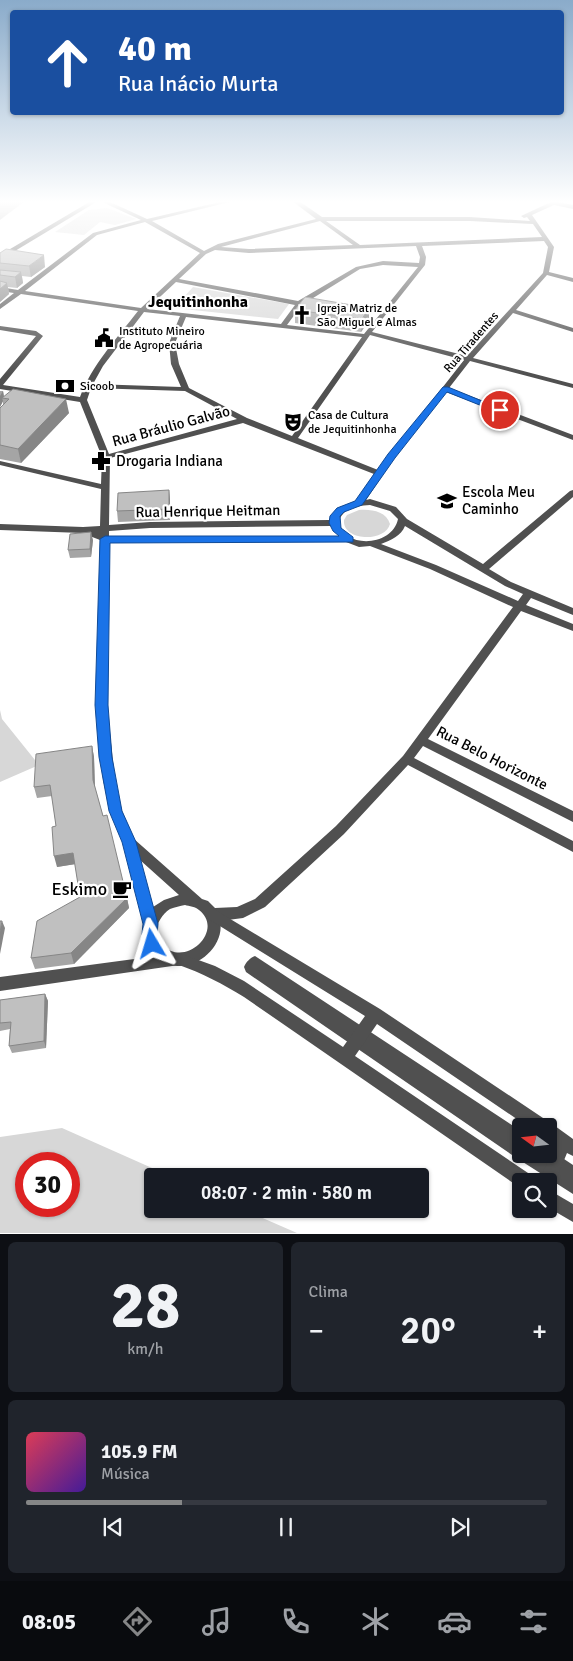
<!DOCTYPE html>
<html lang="pt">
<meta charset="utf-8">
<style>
:root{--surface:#171b24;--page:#20242c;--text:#f1f3f6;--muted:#9ea1a6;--line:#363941;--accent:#858687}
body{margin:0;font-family:Signika,sans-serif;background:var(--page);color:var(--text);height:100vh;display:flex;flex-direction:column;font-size:19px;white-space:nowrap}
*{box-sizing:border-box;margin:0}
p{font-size:16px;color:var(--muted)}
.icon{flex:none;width:28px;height:28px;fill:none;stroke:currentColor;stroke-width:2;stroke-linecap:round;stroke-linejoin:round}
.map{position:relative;height:1234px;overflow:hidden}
.side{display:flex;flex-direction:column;gap:8px;padding:8px;background:#0d0f14;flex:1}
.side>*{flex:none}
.guide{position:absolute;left:10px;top:10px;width:554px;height:105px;border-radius:5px;box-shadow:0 1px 4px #0004;background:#1a4fa0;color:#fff;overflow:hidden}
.needle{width:32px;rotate:285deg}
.buttons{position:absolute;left:512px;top:1118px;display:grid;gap:10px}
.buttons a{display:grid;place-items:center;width:45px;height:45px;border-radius:5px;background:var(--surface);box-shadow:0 1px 4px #0004;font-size:25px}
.speed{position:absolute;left:15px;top:1152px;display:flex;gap:10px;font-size:25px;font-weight:700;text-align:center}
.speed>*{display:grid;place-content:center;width:65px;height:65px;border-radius:50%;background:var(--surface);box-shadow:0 1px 4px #0004;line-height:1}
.speed .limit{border:8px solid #d22;background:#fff;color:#111}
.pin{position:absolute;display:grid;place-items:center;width:42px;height:42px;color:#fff;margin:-21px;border:2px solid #fff;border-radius:50%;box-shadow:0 1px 5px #0007}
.me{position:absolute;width:55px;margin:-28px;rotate:353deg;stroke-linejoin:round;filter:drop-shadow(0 0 4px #0008)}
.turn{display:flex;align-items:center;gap:18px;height:105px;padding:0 25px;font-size:22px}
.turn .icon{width:65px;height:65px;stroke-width:2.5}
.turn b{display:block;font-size:35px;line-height:42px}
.big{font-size:38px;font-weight:600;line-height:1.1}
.side .card{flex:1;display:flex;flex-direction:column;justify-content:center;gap:8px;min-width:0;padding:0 18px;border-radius:8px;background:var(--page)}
.side .dial{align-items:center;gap:0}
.dial b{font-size:65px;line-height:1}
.song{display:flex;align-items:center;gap:15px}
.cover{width:60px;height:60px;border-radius:8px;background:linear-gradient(135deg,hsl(350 70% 55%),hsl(260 70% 35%))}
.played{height:5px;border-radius:2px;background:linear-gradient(90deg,var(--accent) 30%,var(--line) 30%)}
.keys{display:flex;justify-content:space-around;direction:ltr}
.heat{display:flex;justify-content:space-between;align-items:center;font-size:28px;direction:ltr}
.side .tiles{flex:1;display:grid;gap:8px;grid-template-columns:1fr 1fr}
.card:last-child{grid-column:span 2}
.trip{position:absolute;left:144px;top:1168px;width:285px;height:50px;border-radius:5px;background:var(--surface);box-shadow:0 1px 4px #0004;font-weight:600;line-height:50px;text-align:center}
.dock{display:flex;height:80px;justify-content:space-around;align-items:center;background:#090b0e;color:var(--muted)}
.dock .icon{width:35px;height:35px}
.dock .selected{color:var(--accent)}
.dock b{font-size:22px;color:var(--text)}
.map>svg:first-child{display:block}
.green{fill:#d7d7d7;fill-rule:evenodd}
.water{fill:#9e9e9e}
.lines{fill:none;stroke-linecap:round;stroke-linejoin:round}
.pedestrian{fill:#505050;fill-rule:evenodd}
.minor{fill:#505050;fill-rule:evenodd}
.tertiary{fill:#505050;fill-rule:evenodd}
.wall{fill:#a5a5a5}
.shaded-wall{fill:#868686}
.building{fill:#c0c0c0;stroke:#868686}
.route{fill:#1a73e8;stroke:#114b97}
.labels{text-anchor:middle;stroke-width:4.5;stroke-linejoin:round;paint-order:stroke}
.far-poi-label{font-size:12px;fill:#000;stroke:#fff;text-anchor:start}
.far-street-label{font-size:12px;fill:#000;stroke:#fff}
.street-label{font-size:15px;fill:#000;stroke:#fff}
.poi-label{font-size:15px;fill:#000;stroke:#fff;text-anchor:start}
.far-district-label{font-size:16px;font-weight:bold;fill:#000;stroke:#fff}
.near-poi-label{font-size:18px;fill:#000;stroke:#fff;text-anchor:end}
</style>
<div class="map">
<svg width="573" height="1234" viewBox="0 0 573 1234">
<rect width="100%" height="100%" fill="#fff"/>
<g class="green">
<path d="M107,208L136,219L115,225L100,222L84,235L55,232L89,210Z"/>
<path d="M193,287L289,304L278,319L174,308Z"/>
<path d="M359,510C371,509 386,511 390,524C385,543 342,541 344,520L347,515Z"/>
<path d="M0,710L2,719L39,765L0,782Z"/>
<path d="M62,1128L170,1176H152V1209H242L297,1233H0V1137ZM26,1164H69V1206H26Z"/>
</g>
<path class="water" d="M0,201H25L0,220Z"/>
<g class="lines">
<path class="pedestrian" d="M255,956L521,1131V1154H549V1149L573,1165V1194L515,1157L246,972L244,967C246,962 250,958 255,956Z"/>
<g class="minor">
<path d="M91,201H98L0,260V255Z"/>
<path d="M100,201H108L147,219L224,201H234L152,221L204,251L218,244L316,219L292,201H299L322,217H470L530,221L527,217L524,218L521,216L553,201H561L559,202L573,205V209L554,205L532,215L554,247L549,272L573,278V282L547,275L516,310L573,328V332L513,313L473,358L573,384V388L470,361L449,388L573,435V440L446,392L394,458L366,500L370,499L396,507L407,519L483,564L570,491L573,490V497L489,569L511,582L573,608V615L531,598L526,605L573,624V631L521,611L428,739L573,811V822L423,746L414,758L573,841V852L408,765L344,834L265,907L243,918L220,921C225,944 200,968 177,966C156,964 140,945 144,924L123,842L110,811L103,780L97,705L100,540L82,533L0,530V524L83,527L100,526L101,489L0,465V461L101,484L102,457L80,402L0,389V379L36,336L0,330V326L36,331L43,336L3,385L80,397C92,365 117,338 138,311L21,294L0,309V304L14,293L0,291V287L18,290L93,233L141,220ZM320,221L353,245L249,249L221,247ZM326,221H470L533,224L542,237L360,245ZM145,222L200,253L141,308L25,291L97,235ZM544,241L548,247L543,273L467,356L372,332L425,265L426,257L422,246ZM416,246L420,257L419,263L383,261L356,267L298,301L179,279L206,254L215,250L249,253ZM383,265L418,267L364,334L287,325L301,306L312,308L315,306L305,303L360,269ZM176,282L295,305L281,324L147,309ZM144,312L180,316L169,343L171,364L181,387L93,384L103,366ZM186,317L362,337L292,436L247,418L189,388L179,364L175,343ZM370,335L464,360L378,470L298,438ZM91,388L185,391L237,419L109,454L87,400ZM243,423L374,474L356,501L340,507L330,520L150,522L109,525L110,458ZM370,505L390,511L398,519C394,540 364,547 348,536C344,534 341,526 338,523C343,508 355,506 370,505ZM331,526L339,536H109V531L150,528ZM405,526L505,586L523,594L518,601L436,565L381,544C391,540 401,536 405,526ZM109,542H346L359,547L370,546L430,569L513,607L403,756L336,826L255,899L237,907L215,908L208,901L202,899L134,839L122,811L115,780L107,705ZM140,860L179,895L164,900L153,907ZM185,905C189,906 196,907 199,910C225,930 186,969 162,945C151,934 158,917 170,909C175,907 180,906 185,905Z"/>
</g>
<g class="tertiary">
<path d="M212,908L380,1009L546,1120L547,1125L555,1126L573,1139V1156L567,1153L553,1187L549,1188V1181H539L555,1145L549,1141V1126H527L377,1024L355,1056L531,1175L533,1181H521V1188L519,1187L244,997C223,984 202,973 179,965L0,991V977L179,953L215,966L244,981L343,1047L365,1016L207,918L205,914L207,910Z"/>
<path d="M549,1190L573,1204V1222L549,1208Z"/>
</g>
</g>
<g class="wall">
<path d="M0,253L45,267L31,277L22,276L23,283L17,288L8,287L9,294L0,302Z"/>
<path d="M369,308V321L361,332L295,323V310Z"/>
<path d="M0,391H3L4,396L69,413L21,463L0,459V408L3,405V401L0,407Z"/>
<path d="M169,490L170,501V520L118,522L117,511Z"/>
<path d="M93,540L91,557L70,558L68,550Z"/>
<path d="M92,746L94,757L95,788L127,898L129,908L74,964L35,969L31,958L80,897L75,864L57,867L56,826L52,796L37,798L34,787Z"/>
<path d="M45,994L48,1001L46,1048L12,1053L9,1046L10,1029L0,1031V1000Z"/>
</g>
<g class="shaded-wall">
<path d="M44,255L45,267L31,277L29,266Z"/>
<path d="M21,272L23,283L17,288L15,277Z"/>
<path d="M7,283L9,294L0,302V289Z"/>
<path d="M369,308V321L361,332L362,319Z"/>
<path d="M3,391L4,398H2L3,401L0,407V396Z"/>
<path d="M66,399L69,413L21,463L18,449Z"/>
<path d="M169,490L170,501V520L169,509Z"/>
<path d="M91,532L93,540L91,557L90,549Z"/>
<path d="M92,746L94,757L95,791L93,780Z"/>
<path d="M73,853L76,864L57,867L54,856Z"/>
<path d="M127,898L129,908L74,964L71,953Z"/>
<path d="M2,921L5,928L0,954V932Z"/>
<path d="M45,994L48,1001L46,1048L44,1041Z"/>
</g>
<g class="building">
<path d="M6,249L44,255L29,266L0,263V253Z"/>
<path d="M0,270L21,272L15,277L0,275Z"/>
<path d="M0,281L7,283L0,289Z"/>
<path d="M305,297L369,308L362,319L295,310Z"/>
<path d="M13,389L66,399L18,449L0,445V408L9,399L2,398Z"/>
<path d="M169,490V509L117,511L118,493Z"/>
<path d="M91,532L90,549L68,550L70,534Z"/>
<path d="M92,746L93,780L103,816L107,815L127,898L71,953L31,958L37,921L80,897L73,853L54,856L52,827L56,826L50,785L34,787L36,754Z"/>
<path d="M0,921H2L0,932Z"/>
<path d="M45,994L44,1041L9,1046L11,1022L0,1023V1000Z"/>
</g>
<linearGradient id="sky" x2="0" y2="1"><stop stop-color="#8aabca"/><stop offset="0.54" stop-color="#fff"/><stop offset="1" stop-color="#fff" stop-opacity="0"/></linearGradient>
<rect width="573" height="374" fill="url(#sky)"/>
<path class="route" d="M443,387H448L504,410L497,412L447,392L395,458L362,505L344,512L340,516L341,528L353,537V542L110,543L108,705L112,757L122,811L136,842L158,924L157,934L160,944L158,949L152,951L147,949L142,934L143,924L122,842L109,811L99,757L95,705L100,539L105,536H339L333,531L329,523L330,516L337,508L355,501L388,454Z"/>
<defs>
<g id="church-bare" transform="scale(1.5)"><path d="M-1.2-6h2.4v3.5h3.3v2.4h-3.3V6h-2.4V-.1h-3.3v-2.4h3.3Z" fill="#000" stroke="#fff" stroke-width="2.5" paint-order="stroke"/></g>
<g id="civic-bare" transform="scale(1.5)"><path d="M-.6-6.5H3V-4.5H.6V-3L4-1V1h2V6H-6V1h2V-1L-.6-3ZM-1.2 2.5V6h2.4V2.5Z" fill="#000" stroke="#fff" stroke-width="2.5" paint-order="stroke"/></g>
<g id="bank-bare" transform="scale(1.5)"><path d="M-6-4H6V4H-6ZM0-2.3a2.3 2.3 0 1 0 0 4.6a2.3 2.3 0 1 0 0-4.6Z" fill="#000" stroke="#fff" stroke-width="2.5" paint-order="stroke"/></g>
<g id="theatre-bare" transform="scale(1.5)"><path d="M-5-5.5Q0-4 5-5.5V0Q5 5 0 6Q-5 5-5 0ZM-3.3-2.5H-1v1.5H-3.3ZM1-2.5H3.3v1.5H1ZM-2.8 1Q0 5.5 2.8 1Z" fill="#000" stroke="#fff" stroke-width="2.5" paint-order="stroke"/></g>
<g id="pharmacy-bare" transform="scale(1.5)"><path d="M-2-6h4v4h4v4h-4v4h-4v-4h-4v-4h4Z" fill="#000" stroke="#fff" stroke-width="2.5" paint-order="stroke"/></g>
<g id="school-bare" transform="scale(1.5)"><path d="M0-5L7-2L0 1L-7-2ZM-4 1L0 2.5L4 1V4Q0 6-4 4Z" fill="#000" stroke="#fff" stroke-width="2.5" paint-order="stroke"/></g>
<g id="cafe-bare" transform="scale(1.5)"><path d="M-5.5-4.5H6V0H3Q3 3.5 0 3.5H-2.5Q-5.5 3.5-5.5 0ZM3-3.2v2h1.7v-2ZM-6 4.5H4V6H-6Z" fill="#000" stroke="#fff" stroke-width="2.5" paint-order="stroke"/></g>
</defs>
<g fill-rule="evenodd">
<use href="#church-bare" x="302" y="315"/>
<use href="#civic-bare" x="104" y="338"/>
<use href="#bank-bare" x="65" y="386"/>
<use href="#theatre-bare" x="293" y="422"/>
<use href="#pharmacy-bare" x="101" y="461"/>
<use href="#school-bare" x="447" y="501"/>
<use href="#cafe-bare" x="122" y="889"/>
</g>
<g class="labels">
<g class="far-poi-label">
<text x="317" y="312">Igreja Matriz de<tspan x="317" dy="14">São Miguel e Almas</tspan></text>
<text x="119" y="335">Instituto Mineiro<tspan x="119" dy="14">de Agropecuária</tspan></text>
<text x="80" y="390">Sicoob</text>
<text x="308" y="419">Casa de Cultura<tspan x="308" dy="14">de Jequitinhonha</tspan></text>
</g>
<g class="far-street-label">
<text transform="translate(471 342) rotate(-49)" y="4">Rua Tiradentes</text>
</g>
<g class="street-label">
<text transform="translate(171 426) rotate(-15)" y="5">Rua Bráulio Galvão</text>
<text transform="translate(208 511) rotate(-1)" y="5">Rua Henrique Heitman</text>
<text transform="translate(492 758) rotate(27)" y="5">Rua Belo Horizonte</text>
</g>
<g class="poi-label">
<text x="116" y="466">Drogaria Indiana</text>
<text x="462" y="497">Escola Meu<tspan x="462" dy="17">Caminho</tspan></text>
</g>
<g class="far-district-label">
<text x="198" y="307">Jequitinhonha</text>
</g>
<g class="near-poi-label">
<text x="107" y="895">Eskimo</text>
</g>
</g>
</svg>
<div class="buttons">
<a><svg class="needle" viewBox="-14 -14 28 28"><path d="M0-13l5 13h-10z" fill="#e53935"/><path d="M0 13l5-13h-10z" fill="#9ea1a6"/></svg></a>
<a><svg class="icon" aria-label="search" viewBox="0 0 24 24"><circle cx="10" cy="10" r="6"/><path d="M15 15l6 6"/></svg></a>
</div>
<div class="speed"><div class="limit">30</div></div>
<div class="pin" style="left:500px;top:410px;background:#d93025"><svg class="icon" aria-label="arrive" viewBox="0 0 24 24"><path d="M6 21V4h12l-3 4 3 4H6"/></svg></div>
<svg class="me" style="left:152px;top:944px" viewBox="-20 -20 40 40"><path d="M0-17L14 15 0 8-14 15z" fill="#1a73e8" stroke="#fff" stroke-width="4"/></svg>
<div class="trip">08:07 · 2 min · 580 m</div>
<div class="guide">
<div class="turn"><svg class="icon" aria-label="ahead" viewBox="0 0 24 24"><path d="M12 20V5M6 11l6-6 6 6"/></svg><div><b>40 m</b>Rua Inácio Murta</div></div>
</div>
</div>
<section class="side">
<div class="tiles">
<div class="card dial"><b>28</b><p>km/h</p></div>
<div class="card"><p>Clima</p>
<div class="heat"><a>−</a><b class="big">20°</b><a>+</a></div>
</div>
<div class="card">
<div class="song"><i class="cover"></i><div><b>105.9 FM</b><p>Música</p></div></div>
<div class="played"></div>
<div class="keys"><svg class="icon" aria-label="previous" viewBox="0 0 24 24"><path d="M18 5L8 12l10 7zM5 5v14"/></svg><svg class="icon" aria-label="pause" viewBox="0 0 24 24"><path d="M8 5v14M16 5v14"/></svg><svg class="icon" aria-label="next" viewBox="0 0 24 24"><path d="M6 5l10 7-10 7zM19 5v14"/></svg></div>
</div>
</div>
</section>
<nav class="dock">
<b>08:05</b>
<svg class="icon selected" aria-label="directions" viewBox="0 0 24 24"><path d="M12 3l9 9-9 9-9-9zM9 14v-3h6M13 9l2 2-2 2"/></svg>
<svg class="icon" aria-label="music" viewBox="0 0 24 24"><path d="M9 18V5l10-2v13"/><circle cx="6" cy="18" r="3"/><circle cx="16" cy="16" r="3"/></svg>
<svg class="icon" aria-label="phone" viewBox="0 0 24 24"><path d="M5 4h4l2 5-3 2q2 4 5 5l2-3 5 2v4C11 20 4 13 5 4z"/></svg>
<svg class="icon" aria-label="climate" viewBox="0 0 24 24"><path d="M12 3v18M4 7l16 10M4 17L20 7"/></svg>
<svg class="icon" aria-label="car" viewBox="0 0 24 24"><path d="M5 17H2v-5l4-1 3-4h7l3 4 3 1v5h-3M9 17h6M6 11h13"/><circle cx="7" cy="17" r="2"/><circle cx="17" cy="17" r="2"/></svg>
<svg class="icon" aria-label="filters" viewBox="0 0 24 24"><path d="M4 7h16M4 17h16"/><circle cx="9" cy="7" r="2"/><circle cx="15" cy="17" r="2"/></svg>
</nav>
